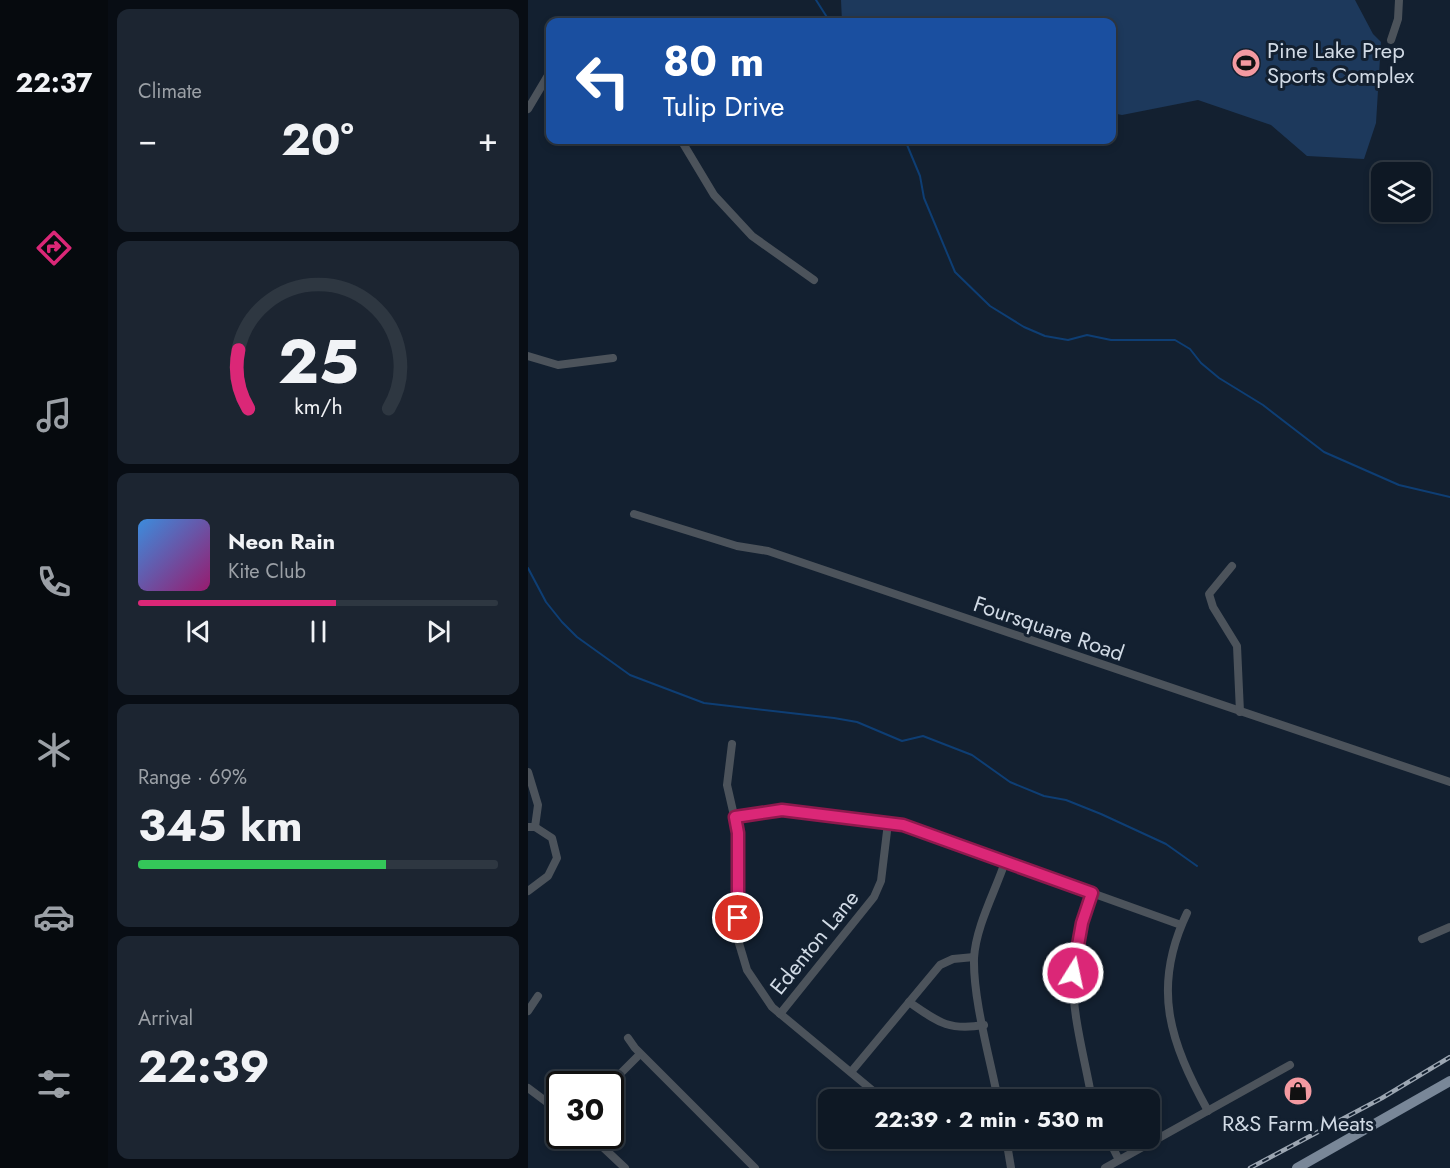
<!DOCTYPE html>
<meta charset="utf-8">
<style>
:root{--surface:#0e1824;--page:#1c2531;--text:#f1f3f6;--muted:#9ba0a6;--line:#2e3741;--accent:#db2777}
body{margin:0;font-family:Jost,sans-serif;background:var(--page);color:var(--text);height:100vh;display:flex;flex-direction:column;font-size:22px;white-space:nowrap}
*{box-sizing:border-box;margin:0}
p{font-size:20px;color:var(--muted)}
.icon{flex:none;width:33px;height:33px;fill:none;stroke:currentColor;stroke-width:2;stroke-linecap:round;stroke-linejoin:round}
.map{position:relative;flex:1;overflow:hidden}
.sheet{display:flex;flex-direction:column;gap:9px;padding:9px;background:#080d14;width:420px}
.sheet>*{flex:none}
.top-card{position:absolute;left:18px;top:18px;width:570px;height:126px;border-radius:12px;box-shadow:0 3px 9px #0003,0 0 0 2px var(--line);background:#1a4fa0;color:#fff;overflow:hidden}
.tools{position:absolute;left:843px;top:162px;display:grid;gap:12px}
.tools a{display:grid;place-items:center;width:60px;height:60px;border-radius:12px;background:var(--surface);box-shadow:0 3px 9px #0003,0 0 0 2px var(--line);font-size:30px}
.speed{position:absolute;left:18px;top:1071px;display:flex;gap:12px;font-size:30px;font-weight:700;text-align:center}
.speed>*{display:grid;place-content:center;width:78px;height:78px;border-radius:50%;background:var(--surface);box-shadow:0 3px 9px #0003,0 0 0 2px var(--line);line-height:1}
.speed .limit{border:3px solid #111;border-radius:9px;background:#fff;color:#111}
.pin{position:absolute;display:grid;place-items:center;width:51px;height:51px;color:#fff;margin:-26px;border:3px solid #fff;border-radius:50%;box-shadow:0 2px 6px #0007}
.me{position:absolute;width:66px;margin:-33px;rotate:10deg;stroke-linejoin:round;filter:drop-shadow(0 0 4px #0008)}
.turn{display:flex;align-items:center;gap:21px;height:126px;padding:0 18px;font-size:27px}
.turn .icon{width:78px;height:78px;stroke-width:2.5}
.turn b{display:block;font-size:42px;line-height:51px}
.big{font-size:45px;font-weight:700;line-height:1.1}
.sheet .card{flex:1;display:flex;flex-direction:column;justify-content:center;gap:9px;min-width:0;padding:0 21px;border-radius:12px;background:var(--page)}
.sheet .dial{align-items:center;gap:0}
.dial svg{height:156px;overflow:visible;fill:none;stroke:var(--line);stroke-width:7;stroke-linecap:round;text-anchor:middle}
.dial text{fill:var(--text);stroke:none}
.song{display:flex;align-items:center;gap:18px}
.cover{width:72px;height:72px;border-radius:9px;background:linear-gradient(135deg,hsl(210 70% 55%),hsl(320 70% 35%))}
.played{height:6px;border-radius:3px;background:linear-gradient(90deg,var(--accent) 55%,var(--line) 55%)}
.keys{display:flex;justify-content:space-around;direction:ltr}
.heat{display:flex;justify-content:space-between;align-items:center;font-size:33px;direction:ltr}
.charge{height:9px;border-radius:4px;background:linear-gradient(90deg,#34c759 69%,var(--line) 0)}
.trip{position:absolute;left:290px;top:1089px;width:342px;height:60px;border-radius:12px;background:var(--surface);box-shadow:0 3px 9px #0003,0 0 0 2px var(--line);font-weight:700;line-height:60px;text-align:center}
main{display:flex;flex:1;min-height:0}
.menu{display:flex;flex-direction:column;width:108px;justify-content:space-around;align-items:center;background:#060a0e;color:var(--muted)}
.menu .icon{width:42px;height:42px}
.menu .active{color:var(--accent)}
.menu b{font-size:27px;color:var(--text)}
.map>svg:first-child{display:block}
.green{fill:#1d395c}
.lines{fill:none;stroke-linecap:round;stroke-linejoin:round}
.stream{stroke:#0e3e74;stroke-width:2}
.minor{stroke:#4c535b;stroke-width:8}
.major{stroke:#798798;stroke-width:10}
.rail-casing{stroke:#9ca6b2;stroke-width:4.5}
.rail{stroke:#132030;stroke-width:2;stroke-dasharray:7;stroke-linecap:butt}
.route-casing{stroke:#8e194d;stroke-width:15}
.route{stroke:#db2777;stroke-width:10}
.labels{text-anchor:middle;stroke-width:6;stroke-linejoin:round;paint-order:stroke}
.poi-label{font-size:22px;fill:#d1dae5;stroke:#132030;text-anchor:start}
.street-label{font-size:22px;fill:#d1dae5;stroke:#132030}
</style>
<main>
<nav class="menu">
<b>22:37</b>
<svg class="icon active" aria-label="directions" viewBox="0 0 24 24"><path d="M12 3l9 9-9 9-9-9zM9 14v-3h6M13 9l2 2-2 2"/></svg>
<svg class="icon" aria-label="music" viewBox="0 0 24 24"><path d="M9 18V5l10-2v13"/><circle cx="6" cy="18" r="3"/><circle cx="16" cy="16" r="3"/></svg>
<svg class="icon" aria-label="phone" viewBox="0 0 24 24"><path d="M5 4h4l2 5-3 2q2 4 5 5l2-3 5 2v4C11 20 4 13 5 4z"/></svg>
<svg class="icon" aria-label="climate" viewBox="0 0 24 24"><path d="M12 3v18M4 7l16 10M4 17L20 7"/></svg>
<svg class="icon" aria-label="car" viewBox="0 0 24 24"><path d="M5 17H2v-5l4-1 3-4h7l3 4 3 1v5h-3M9 17h6M6 11h13"/><circle cx="7" cy="17" r="2"/><circle cx="17" cy="17" r="2"/></svg>
<svg class="icon" aria-label="filters" viewBox="0 0 24 24"><path d="M4 7h16M4 17h16"/><circle cx="9" cy="7" r="2"/><circle cx="15" cy="17" r="2"/></svg>
</nav>
<section class="sheet">
<div class="card"><p>Climate</p>
<div class="heat"><a>−</a><b class="big">20°</b><a>+</a></div>
</div>
<div class="card dial"><svg viewBox="0 0 100 80">
<path d="M14 69A42 42 0 1 1 86 69"/>
<path d="M14 69A42 42 0 0 1 9 39" stroke="#db2777"/>
<text x="50" y="56" font-size="32" font-weight="700">25</text>
<text x="50" y="72" font-size="11">km/h</text>
</svg></div>
<div class="card">
<div class="song"><i class="cover"></i><div><b>Neon Rain</b><p>Kite Club</p></div></div>
<div class="played"></div>
<div class="keys"><svg class="icon" aria-label="previous" viewBox="0 0 24 24"><path d="M18 5L8 12l10 7zM5 5v14"/></svg><svg class="icon" aria-label="pause" viewBox="0 0 24 24"><path d="M8 5v14M16 5v14"/></svg><svg class="icon" aria-label="next" viewBox="0 0 24 24"><path d="M6 5l10 7-10 7zM19 5v14"/></svg></div>
</div>
<div class="card"><p>Range · 69%</p><b class="big">345 km</b><div class="charge"></div></div>
<div class="card"><p>Arrival</p><b class="big">22:39</b></div>
</section>
<div class="map">
<svg width="922" height="1168" viewBox="0 0 922 1168">
<rect width="100%" height="100%" fill="#132030"/>
<path class="green" d="M313,0H827L845,34L853,42L848,123L836,159L779,156L743,125L670,100L594,115L584,113V22H314Z"/>
<g class="lines">
<g class="stream">
<path d="M288,0L302,22"/>
<path d="M377,140L392,176L396,198L427,272L462,306L496,327L517,336L540,340L559,335L583,340H647L662,349L673,363L691,378L735,405L796,452L871,485L922,497"/>
<path d="M0,568L18,602L34,622L49,637L102,675L176,703L306,718L329,722L374,741L395,736L444,755L482,782L516,796L538,800L573,814L638,844L669,866"/>
</g>
<g class="minor">
<path d="M863,40L870,19L871,0"/>
<path d="M0,109L22,72"/>
<path d="M153,140L186,195L224,236L286,280"/>
<path d="M0,356L30,365L85,358"/>
<path d="M106,514L209,546L240,551L922,782"/>
<path d="M704,566L681,594L685,607L709,646L712,712"/>
<path d="M204,744L199,785L210,833V940L219,970L244,1007L356,1100"/>
<path d="M0,772L10,805L7,827"/>
<path d="M207,817L254,810L375,825L653,925"/>
<path d="M0,827H7L24,838L29,858L20,876L0,891"/>
<path d="M564,893C555,919 546,947 545,975C544,1016 557,1059 564,1100"/>
<path d="M659,913C623,988 642,1042 680,1111"/>
<path d="M894,939L922,927"/>
<path d="M381,1002C410,1022 420,1031 456,1025"/>
<path d="M0,1011L10,996"/>
<path d="M252,1014L346,897L353,881L360,823"/>
<path d="M100,1038L107,1048L227,1168"/>
<path d="M323,1072L412,965L425,959L446,957"/>
<path d="M82,1084L112,1054"/>
<path d="M0,1088L32,1112"/>
<path d="M470,1100C462,1058 445,1000 446,958C448,926 467,892 477,862"/>
<path d="M63,1136L97,1168"/>
<path d="M478,1138L483,1168"/>
<path d="M580,1138L591,1160"/>
<path d="M577,1168L762,1065"/>
</g>
<path class="major" d="M769,1168L922,1081"/>
<g class="rail-casing">
<path id="rail" d="M722,1168L854,1098L922,1057"/>
</g>
<use href="#rail" class="rail"/>
</g>
<g class="lines">
<g class="route-casing">
<path id="route" d="M210,918V833L207,817L254,810L375,825L564,893L554,923L545,973"/>
</g>
<use href="#route" class="route"/>
</g>
<defs>
<g id="stadium-disc" transform="scale(1.5)"><circle r="9.5" fill="#f49aa1" stroke="#132030"/><path d="M0-5a6.5 5 0 1 0 0 10a6.5 5 0 1 0 0-10ZM-3.5-1.8h7v3.6h-7Z" fill="#111"/></g>
<g id="shop-disc" transform="scale(1.5)"><circle r="9.5" fill="#f49aa1" stroke="#132030"/><path d="M-5-2.5h2.3a2.7 3.5 0 0 1 5.4 0H5L5.5 6h-11ZM-1.5-2.5h3a1.5 2.3 0 0 0-3 0Z" fill="#111"/></g>
</defs>
<g fill-rule="evenodd">
<use href="#stadium-disc" x="718" y="63"/>
<use href="#shop-disc" x="770" y="1091"/>
</g>
<g class="labels">
<g class="poi-label">
<text x="739" y="58">Pine Lake Prep<tspan x="739" dy="25">Sports Complex</tspan></text>
<text x="770" y="1131" text-anchor="middle">R&amp;S Farm Meats</text>
</g>
<g class="street-label">
<text transform="translate(521 628) rotate(19)" y="8">Foursquare Road</text>
<text transform="translate(286 942) rotate(-51)" y="8">Edenton Lane</text>
</g>
</g>
</svg>
<div class="tools">
<a><svg class="icon" aria-label="layers" viewBox="0 0 24 24"><path d="M12 4l9 5-9 5-9-5zM3 14l9 5 9-5"/></svg></a>
</div>
<div class="speed"><div class="limit">30</div></div>
<div class="pin" style="left:210px;top:918px;background:#d93025"><svg class="icon" aria-label="arrive" viewBox="0 0 24 24"><path d="M6 21V4h12l-3 4 3 4H6"/></svg></div>
<svg class="me" style="left:545px;top:973px" viewBox="-20 -20 40 40"><circle r="17" fill="#db2777" stroke="#fff" stroke-width="3"/><path d="M0-11L8 9 0 5-8 9z" fill="#fff"/></svg>
<div class="trip">22:39 · 2 min · 530 m</div>
<div class="top-card">
<div class="turn"><svg class="icon" aria-label="left" viewBox="0 0 24 24"><path d="M17 20v-9H6M10 6l-5 5 5 5"/></svg><div><b>80 m</b>Tulip Drive</div></div>
</div>
</div>
</main>
